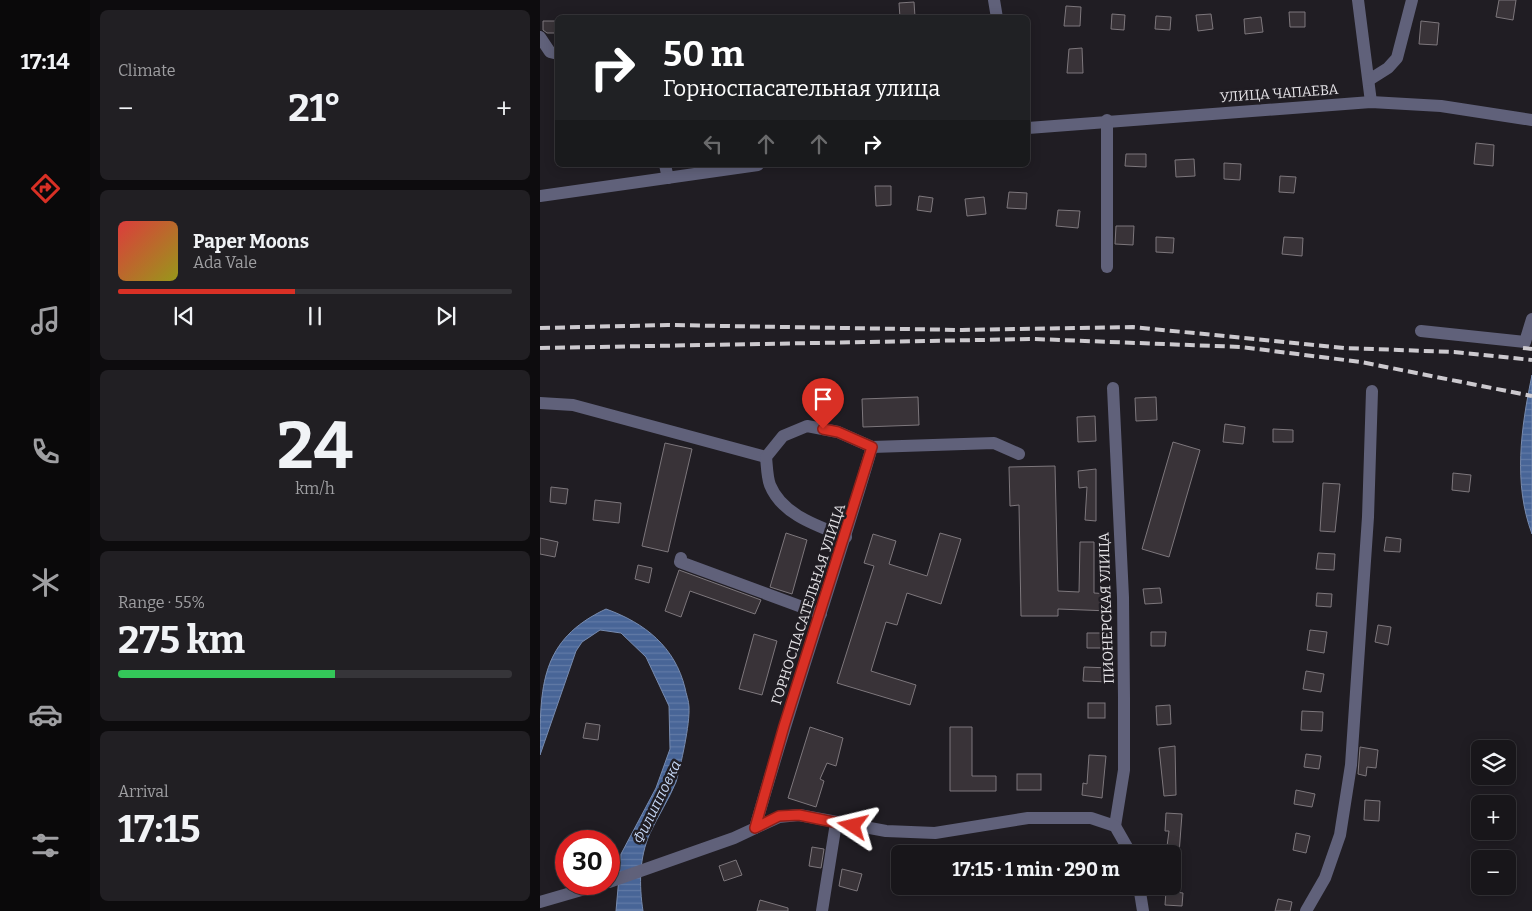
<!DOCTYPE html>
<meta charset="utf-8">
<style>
:root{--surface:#18161a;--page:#211f23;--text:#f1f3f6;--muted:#9f9fa2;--line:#363539;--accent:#d93025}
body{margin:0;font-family:Bitter,serif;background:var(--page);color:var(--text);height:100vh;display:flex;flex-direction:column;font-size:19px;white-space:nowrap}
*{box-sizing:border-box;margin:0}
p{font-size:16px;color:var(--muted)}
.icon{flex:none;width:28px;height:28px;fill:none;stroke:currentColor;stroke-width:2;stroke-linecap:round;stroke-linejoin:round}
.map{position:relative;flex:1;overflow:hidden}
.sheet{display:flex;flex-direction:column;gap:10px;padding:10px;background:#0d0c0e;width:450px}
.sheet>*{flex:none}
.top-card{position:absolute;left:15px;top:15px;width:475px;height:152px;border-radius:8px;box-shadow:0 2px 12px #0003,0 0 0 1px var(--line);background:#202124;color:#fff;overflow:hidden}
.tools{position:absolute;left:931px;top:740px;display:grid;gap:10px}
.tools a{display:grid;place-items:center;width:45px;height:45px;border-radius:8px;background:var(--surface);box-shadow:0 2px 12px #0003,0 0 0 1px var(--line);font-size:25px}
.speed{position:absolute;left:15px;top:830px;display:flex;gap:10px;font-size:25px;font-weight:700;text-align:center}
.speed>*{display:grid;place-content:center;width:65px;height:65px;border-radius:50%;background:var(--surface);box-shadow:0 2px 12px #0003,0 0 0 1px var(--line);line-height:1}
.speed .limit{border:8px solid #d22;background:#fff;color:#111}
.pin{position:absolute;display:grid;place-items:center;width:42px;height:42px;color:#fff;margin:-51px -21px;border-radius:50% 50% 50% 0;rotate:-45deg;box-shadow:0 0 5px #0007}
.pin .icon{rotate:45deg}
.me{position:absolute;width:55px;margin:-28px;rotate:280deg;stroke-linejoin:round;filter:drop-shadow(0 0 4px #0008)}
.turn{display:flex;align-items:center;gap:18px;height:105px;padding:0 25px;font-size:22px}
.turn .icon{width:65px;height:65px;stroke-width:2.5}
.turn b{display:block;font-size:35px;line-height:42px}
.lanes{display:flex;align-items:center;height:48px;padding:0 25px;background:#0003;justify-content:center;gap:25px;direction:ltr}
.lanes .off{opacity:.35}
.big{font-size:38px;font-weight:700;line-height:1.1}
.sheet .widget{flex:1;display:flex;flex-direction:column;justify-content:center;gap:8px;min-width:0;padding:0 18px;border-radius:8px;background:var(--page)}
.sheet .dial{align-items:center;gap:0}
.dial b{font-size:65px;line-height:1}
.song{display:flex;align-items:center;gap:15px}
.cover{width:60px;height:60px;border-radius:8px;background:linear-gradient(135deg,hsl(0 70% 55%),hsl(60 70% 35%))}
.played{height:5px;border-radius:2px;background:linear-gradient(90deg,var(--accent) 45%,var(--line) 45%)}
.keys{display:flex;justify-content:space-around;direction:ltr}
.heat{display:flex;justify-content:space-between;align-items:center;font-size:28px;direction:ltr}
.charge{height:8px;border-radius:4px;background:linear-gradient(90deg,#34c759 55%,var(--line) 0)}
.trip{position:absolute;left:351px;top:845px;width:290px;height:50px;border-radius:8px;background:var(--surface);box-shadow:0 2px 12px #0003,0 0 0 1px var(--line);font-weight:700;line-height:50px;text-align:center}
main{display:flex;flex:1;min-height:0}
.menu{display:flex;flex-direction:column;width:90px;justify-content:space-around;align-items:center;background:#0a090a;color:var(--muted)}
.menu .icon{width:35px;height:35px}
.menu .active{color:var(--accent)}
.menu b{font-size:22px;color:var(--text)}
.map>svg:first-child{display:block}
.water{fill:url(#water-rules);stroke:#778baf}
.building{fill:#393338;stroke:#7d777c}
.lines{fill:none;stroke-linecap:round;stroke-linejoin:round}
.minor{stroke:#60617a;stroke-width:12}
.rail{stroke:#ccc9ce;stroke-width:4;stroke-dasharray:10 5;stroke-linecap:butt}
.route-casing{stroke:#8d1f18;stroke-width:12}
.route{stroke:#d93025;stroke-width:9}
.labels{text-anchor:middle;stroke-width:5;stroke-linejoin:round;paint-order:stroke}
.street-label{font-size:14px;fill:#e5e3e7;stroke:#201d23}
.water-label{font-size:15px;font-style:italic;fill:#c7d9f8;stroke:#201d23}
</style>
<main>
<nav class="menu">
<b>17:14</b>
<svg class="icon active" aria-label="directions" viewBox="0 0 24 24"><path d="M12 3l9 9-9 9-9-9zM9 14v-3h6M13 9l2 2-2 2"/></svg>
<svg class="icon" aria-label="music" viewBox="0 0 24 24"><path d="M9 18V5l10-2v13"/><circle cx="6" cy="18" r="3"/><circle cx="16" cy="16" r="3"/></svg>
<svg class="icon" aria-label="phone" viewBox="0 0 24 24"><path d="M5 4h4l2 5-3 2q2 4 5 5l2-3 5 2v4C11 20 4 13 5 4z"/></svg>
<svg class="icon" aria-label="climate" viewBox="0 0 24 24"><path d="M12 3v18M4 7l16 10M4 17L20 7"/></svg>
<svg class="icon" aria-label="car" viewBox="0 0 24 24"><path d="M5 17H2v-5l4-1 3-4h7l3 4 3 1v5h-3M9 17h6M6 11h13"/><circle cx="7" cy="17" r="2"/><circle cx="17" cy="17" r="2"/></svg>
<svg class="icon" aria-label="filters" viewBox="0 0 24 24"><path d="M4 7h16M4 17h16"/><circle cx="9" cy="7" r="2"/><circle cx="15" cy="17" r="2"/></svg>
</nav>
<section class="sheet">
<div class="widget"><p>Climate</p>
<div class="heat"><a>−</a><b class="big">21°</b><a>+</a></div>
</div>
<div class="widget">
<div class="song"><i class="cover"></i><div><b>Paper Moons</b><p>Ada Vale</p></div></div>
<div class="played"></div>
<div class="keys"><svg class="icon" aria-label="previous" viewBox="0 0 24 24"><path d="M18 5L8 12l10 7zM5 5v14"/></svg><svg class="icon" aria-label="pause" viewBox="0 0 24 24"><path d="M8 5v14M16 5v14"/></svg><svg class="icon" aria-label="next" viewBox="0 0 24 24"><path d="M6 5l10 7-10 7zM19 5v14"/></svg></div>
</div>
<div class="widget dial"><b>24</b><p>km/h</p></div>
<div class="widget"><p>Range · 55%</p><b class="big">275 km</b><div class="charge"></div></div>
<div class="widget"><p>Arrival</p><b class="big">17:15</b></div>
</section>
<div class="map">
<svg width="992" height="911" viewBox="0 0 992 911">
<defs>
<pattern id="water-rules" width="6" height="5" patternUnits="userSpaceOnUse" patternTransform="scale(1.25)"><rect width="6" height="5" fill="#486597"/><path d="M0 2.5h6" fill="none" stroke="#627ba6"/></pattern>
</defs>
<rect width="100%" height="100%" fill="#201d23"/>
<g class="water">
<path d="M992,375V534C973,483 981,428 992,375Z"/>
<path d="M66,609C105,623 135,647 145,688C146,694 149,701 149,707C150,724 141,765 136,782C129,799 118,816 110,833C99,858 99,885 103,911H76L81,854L116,788L130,749L129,706L106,657L81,633L60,630L42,642L36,651L0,755C0,686 0,640 66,609Z"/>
</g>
<g class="building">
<path d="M959,0H976L973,20L956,17Z"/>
<path d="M374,2L375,17L360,18L359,3Z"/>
<path d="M526,6L541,7L540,26H524Z"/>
<path d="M749,12H765V27H750Z"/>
<path d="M572,14L585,15L584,30L571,29Z"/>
<path d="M671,14L673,29L658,31L656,15Z"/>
<path d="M616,16L631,17L630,30L615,29Z"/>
<path d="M721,17L723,32L705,34L704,19Z"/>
<path d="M3,21H17V33H7L3,30Z"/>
<path d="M881,21L899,23L897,45L879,44Z"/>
<path d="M542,48L543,73H527L529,49Z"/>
<path d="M936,143L954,145L953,166L934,164Z"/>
<path d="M586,154H606V167L585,166Z"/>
<path d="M654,159L655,176L636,177L635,160Z"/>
<path d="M684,163L701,164L700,180L684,179Z"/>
<path d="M740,176L756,177L754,193L739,192Z"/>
<path d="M335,186H351V205L336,206Z"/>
<path d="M469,192L487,193L486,209L467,208Z"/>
<path d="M379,196L393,198L391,212L377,210Z"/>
<path d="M444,197L446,214L427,216L425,199Z"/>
<path d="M518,210L540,211L538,228L516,226Z"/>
<path d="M576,226H594L593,245L575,244Z"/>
<path d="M616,237L634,238L633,253L616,252Z"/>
<path d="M744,237L763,238L762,256L742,254Z"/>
<path d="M378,397L379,425L323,427L322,399Z"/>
<path d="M616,397L617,420L596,421L595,398Z"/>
<path d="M555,416L556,441L538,442L537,417Z"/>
<path d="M685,424L705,427L703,444L683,442Z"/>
<path d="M733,429L753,430V442H733Z"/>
<path d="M633,442L660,450L629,557L602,549Z"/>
<path d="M125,443L152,449L128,552L102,546Z"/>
<path d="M515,466L518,591L539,592L540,542H554V593L571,594L570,611L518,609V616H481L479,505L470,506L469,467Z"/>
<path d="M556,469V521L545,520L547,487L539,488L538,471Z"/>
<path d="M913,473L931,475L929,492L912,490Z"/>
<path d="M783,483L800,484L795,532L780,531Z"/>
<path d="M11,487L28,489L26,504L10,502Z"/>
<path d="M55,500L81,503L79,523L53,520Z"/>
<path d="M246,533L267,540L252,594L230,587Z"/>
<path d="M400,533L421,539L401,604L367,593L357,625L346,622L331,671L376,685L370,705L297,683L334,566L324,563L333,534L356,541L349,564L387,576Z"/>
<path d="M846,537L861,539L860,552L844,551Z"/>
<path d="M0,538L18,542L15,557L0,554Z"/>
<path d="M778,553L795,554L794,570L776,569Z"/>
<path d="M98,565L112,568L109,583L95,579Z"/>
<path d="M139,570L221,600L215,614L150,591L141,617L125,611Z"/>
<path d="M620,588L622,603L605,604L603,589Z"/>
<path d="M777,593L792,594L791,607L776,606Z"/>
<path d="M838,625L851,627L848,645L835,642Z"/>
<path d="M770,630L787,632L784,653L767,650Z"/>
<path d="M611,632H626L625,646H611Z"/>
<path d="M547,633H562L561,648H547Z"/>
<path d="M214,634L237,641L222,695L199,689Z"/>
<path d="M544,667L571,668L570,682L543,681Z"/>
<path d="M766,671L784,674L781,692L763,689Z"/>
<rect x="548" y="703" width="17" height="15"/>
<path d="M630,705L631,724L617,725L616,706Z"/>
<path d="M762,711L783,712L782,731L761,730Z"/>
<path d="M46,723L60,725L58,740L43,738Z"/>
<path d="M270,727L303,738L296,766L287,763L280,779L284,781L276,807L248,798Z"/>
<path d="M410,727H432V776H456V791H410Z"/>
<path d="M635,746L636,795L624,796L619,748Z"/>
<path d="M820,747L838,750L836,768L827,767L826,776L818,774Z"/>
<path d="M766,754L781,756L779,769L764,767Z"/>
<path d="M549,755L566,756L562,798L542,795L543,783L547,784Z"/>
<rect x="477" y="774" width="24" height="16"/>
<path d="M756,790L775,794L772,807L754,804Z"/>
<path d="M825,800L840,801L839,821L824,820Z"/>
<path d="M626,813L642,814L639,854H626L629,831H625Z"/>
<path d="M756,833L770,836L766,853L753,850Z"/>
<path d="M272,847L284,849L281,868L269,866Z"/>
<path d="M196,860L202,875L184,881L179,866Z"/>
<path d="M302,869L322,874L317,891L299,886Z"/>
<path d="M626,891L643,893L642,906L625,905Z"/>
<path d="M738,899L752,902L750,911H735Z"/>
<path d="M220,900L248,908V911H217Z"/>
</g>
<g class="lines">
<g class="minor">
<path d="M454,0L457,18"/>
<path d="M818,0L831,102"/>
<path d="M0,37L10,52L18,54"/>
<path d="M829,80L848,68L857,58L872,0"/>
<path d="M488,128L831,102L901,106L992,120"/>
<path d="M125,165L128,178"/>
<path d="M0,196L218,165"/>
<path d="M567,267V120"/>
<path d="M881,331L985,342L992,319"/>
<path d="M573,388L583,597L584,698V770L575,826"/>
<path d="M0,403L33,405L226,457"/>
<path d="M306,537C278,526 242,515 230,485C227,477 227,466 226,457L243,436L267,426L298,432L332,447L454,443L479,454"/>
<path d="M141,558L140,562L281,614"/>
<path d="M215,828C251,700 295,574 332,447"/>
<path d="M69,882L194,838L239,817L259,815L346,831L395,833L488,818H551L575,826L591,854"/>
<path d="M599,886L603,911"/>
<path d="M0,902L62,884"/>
<path d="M282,911L296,823"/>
<path d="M766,911L785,878L800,835L811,765L828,517L832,391"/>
</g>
<g class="rail">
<path d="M0,328L128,325L422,330L593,327L805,348L914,352L992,360"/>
<path d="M0,348L494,339L701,347L821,362L992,396"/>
<path d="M983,348L992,349"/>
</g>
</g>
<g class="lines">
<g class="route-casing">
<path id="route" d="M283,429L298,432L332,447L244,726L215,828L239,816L259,815L313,826"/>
</g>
<use href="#route" class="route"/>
</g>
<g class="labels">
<g class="street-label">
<text transform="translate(739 93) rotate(-4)" y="5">УЛИЦА ЧАПАЕВА</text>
<text transform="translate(268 604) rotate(-72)" y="5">ГОРНОСПАСАТЕЛЬНАЯ УЛИЦА</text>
<text transform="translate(566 608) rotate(-92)" y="5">ПИОНЕРСКАЯ УЛИЦА</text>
</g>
<g class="water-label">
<text transform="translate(117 802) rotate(-64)" y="5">Филипповка</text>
</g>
</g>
</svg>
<div class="tools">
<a><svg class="icon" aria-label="layers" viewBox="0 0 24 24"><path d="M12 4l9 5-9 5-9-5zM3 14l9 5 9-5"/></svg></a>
<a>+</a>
<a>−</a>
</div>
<div class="speed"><div class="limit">30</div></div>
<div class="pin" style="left:283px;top:429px;background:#d93025"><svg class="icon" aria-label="arrive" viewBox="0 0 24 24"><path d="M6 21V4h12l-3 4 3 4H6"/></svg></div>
<svg class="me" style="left:313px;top:826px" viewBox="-20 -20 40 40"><path d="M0-17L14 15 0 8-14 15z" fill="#d93025" stroke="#fff" stroke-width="4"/></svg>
<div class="trip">17:15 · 1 min · 290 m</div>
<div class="top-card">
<div class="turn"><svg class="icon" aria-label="right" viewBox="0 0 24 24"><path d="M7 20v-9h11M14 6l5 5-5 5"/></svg><div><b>50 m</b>Горноспасательная улица</div></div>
<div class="lanes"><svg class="icon off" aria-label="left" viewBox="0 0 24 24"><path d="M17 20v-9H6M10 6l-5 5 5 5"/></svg><svg class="icon off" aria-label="ahead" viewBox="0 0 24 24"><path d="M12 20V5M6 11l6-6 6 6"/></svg><svg class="icon off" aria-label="ahead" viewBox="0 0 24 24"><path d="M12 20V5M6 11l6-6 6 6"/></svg><svg class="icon" aria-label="right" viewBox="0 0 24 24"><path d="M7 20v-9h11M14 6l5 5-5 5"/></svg></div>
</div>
</div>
</main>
